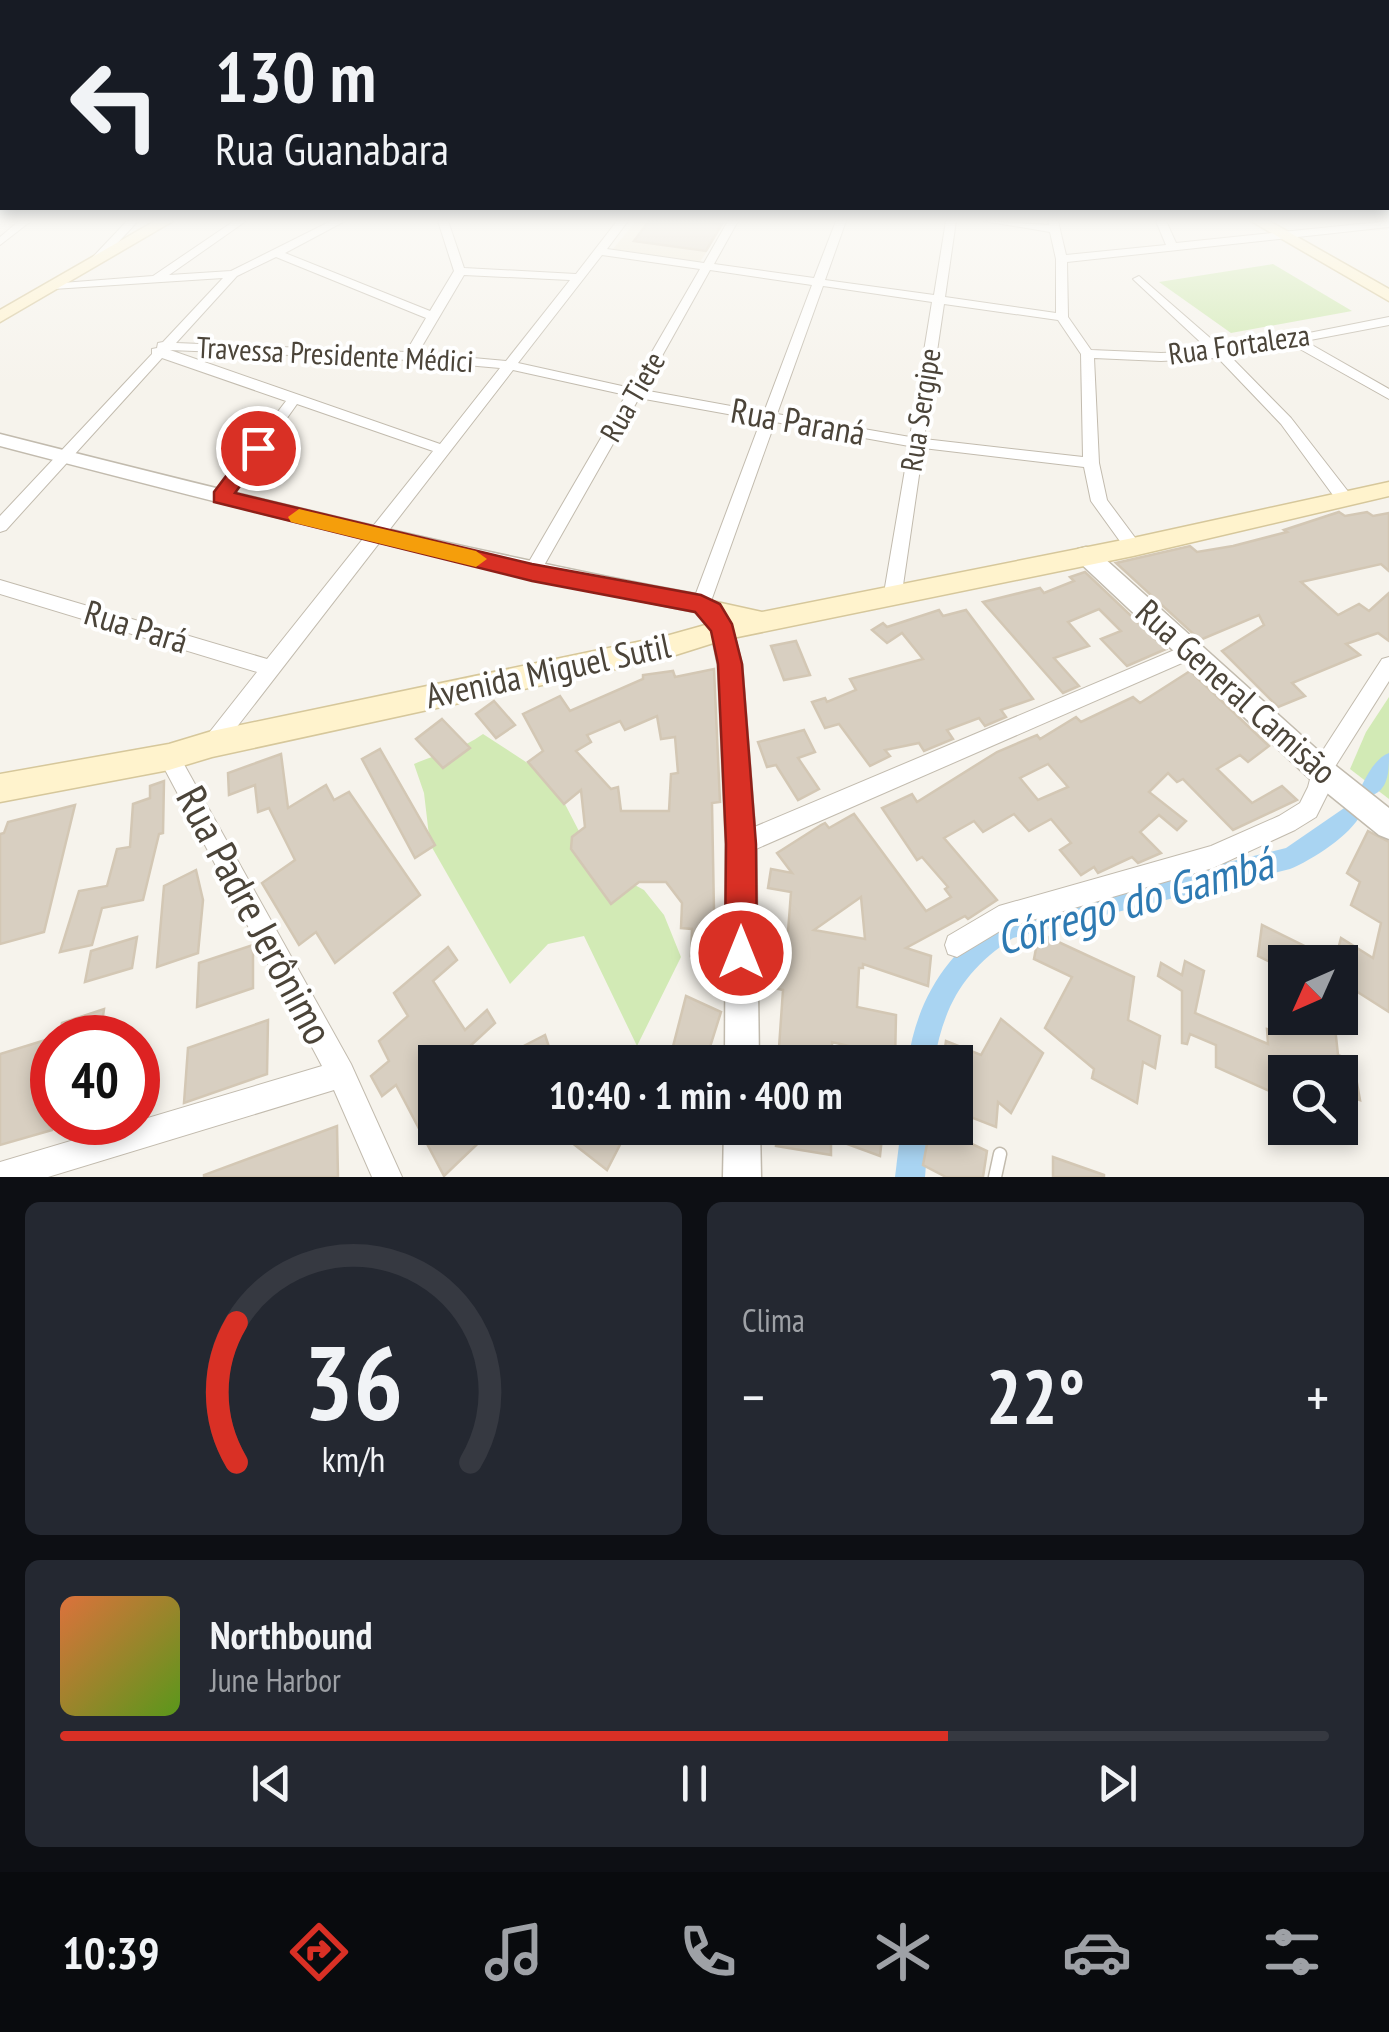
<!DOCTYPE html>
<html lang="pt">
<meta charset="utf-8">
<style>
:root{--surface:#171b24;--page:#242831;--text:#f1f3f6;--muted:#9ea1a6;--line:#363941;--accent:#d93025}
body{margin:0;font-family:"PT Sans Narrow",sans-serif;background:var(--page);color:var(--text);height:100vh;display:flex;flex-direction:column;font-size:38px;white-space:nowrap}
*{box-sizing:border-box;margin:0}
p{font-size:32px;color:var(--muted)}
.icon{flex:none;width:55px;height:55px;fill:none;stroke:currentColor;stroke-width:2;stroke-linecap:round;stroke-linejoin:round}
.map{position:relative;height:1177px;overflow:hidden}
.side{display:flex;flex-direction:column;gap:25px;padding:25px;background:#0d0f14;flex:1}
.side>*{flex:none}
.banner{position:absolute;left:0px;top:0px;width:1390px;height:210px;box-shadow:0 5px 15px #0003;background:#171b24;color:var(--text);overflow:hidden}
.needle{width:65px;rotate:225deg}
.tools{position:absolute;left:1268px;top:945px;display:grid;gap:20px}
.tools a{display:grid;place-items:center;width:90px;height:90px;border-radius:0px;background:var(--surface);box-shadow:0 5px 15px #0003;font-size:50px}
.speed{position:absolute;left:30px;top:1015px;display:flex;gap:20px;font-size:50px;font-weight:700;text-align:center}
.speed>*{display:grid;place-content:center;width:130px;height:130px;border-radius:50%;background:var(--surface);box-shadow:0 5px 15px #0003;line-height:1}
.speed .limit{border:15px solid #d22;background:#fff;color:#111}
.pin{position:absolute;display:grid;place-items:center;width:85px;height:85px;color:#fff;margin:-42px;border:5px solid #fff;border-radius:50%;box-shadow:0 2px 10px #0007}
.me{position:absolute;width:110px;margin:-55px;rotate:0deg;stroke-linejoin:round;filter:drop-shadow(0 0 8px #0008)}
.turn{display:flex;align-items:center;gap:35px;height:210px;padding:0 50px;font-size:45px}
.turn .icon{width:130px;height:130px;stroke-width:2.5}
.turn b{display:block;font-size:70px;line-height:85px}
.big{font-size:75px;font-weight:600;line-height:1.1}
.side .tile{flex:1;display:flex;flex-direction:column;justify-content:center;gap:15px;min-width:0;padding:0 35px;border-radius:15px;background:var(--page)}
.side .dial{align-items:center;gap:0}
.dial svg{height:260px;overflow:visible;fill:none;stroke:var(--line);stroke-width:7;stroke-linecap:round;text-anchor:middle}
.dial text{fill:var(--text);stroke:none}
.song{display:flex;align-items:center;gap:30px}
.cover{width:120px;height:120px;border-radius:15px;background:linear-gradient(135deg,hsl(20 70% 55%),hsl(90 70% 35%))}
.played{height:10px;border-radius:5px;background:linear-gradient(90deg,var(--accent) 70%,var(--line) 70%)}
.keys{display:flex;justify-content:space-around;direction:ltr}
.heat{display:flex;justify-content:space-between;align-items:center;font-size:55px;direction:ltr}
.side .tiles{flex:1;display:grid;gap:25px;grid-template-columns:1fr 1fr}
.tile:last-child{grid-column:span 2}
.trip{position:absolute;left:418px;top:1045px;width:555px;height:100px;border-radius:0px;background:var(--surface);box-shadow:0 5px 15px #0003;font-weight:600;line-height:100px;text-align:center}
.dock{display:flex;height:160px;justify-content:space-around;align-items:center;background:#090b0e;color:var(--muted)}
.dock .icon{width:70px;height:70px}
.dock .active{color:var(--accent)}
.dock b{font-size:45px;color:var(--text)}
.map>svg:first-child{display:block}
.education{fill:#efe8d6}
.green{fill:#d2eab5}
.lines{fill:none;stroke-linecap:round;stroke-linejoin:round}
.canal{fill:#a9d4f2;fill-rule:evenodd}
.building{fill:#d8cfc1;stroke:#d3c7b4;stroke-width:2.5;fill-rule:evenodd}
.service-casing{stroke:#c2bbae;stroke-width:15}
.minor-casing{stroke:#c2bbae;stroke-width:2}
.tertiary-casing{stroke:#c2bbae;stroke-width:3}
.secondary-casing{stroke:#d6c79b;stroke-width:3}
.service{stroke:#fff;stroke-width:12}
.minor{fill:#fff;fill-rule:evenodd}
.tertiary{fill:#fff;fill-rule:evenodd}
.secondary{fill:#fff3cd;fill-rule:evenodd}
.route{fill:#d93025;stroke:#8d1f18;stroke-width:2.5}
.slow{fill:#f59e0b}
.labels{text-anchor:middle;stroke-width:8;stroke-linejoin:round;paint-order:stroke}
.far-street-label{font-size:30px;fill:#4b4439;stroke:#fff}
.street-label{font-size:35px;fill:#4b4439;stroke:#fff}
.near-street-label{font-size:42px;fill:#4b4439;stroke:#fff}
.near-water-label{font-size:45px;font-style:italic;fill:#2e7ab2;stroke:#fff}
</style>
<div class="map">
<svg width="1389" height="1177" viewBox="0 0 1389 1177">
<rect width="100%" height="100%" fill="#f6f3ec"/>
<path class="education" d="M636,221H726L700,262L613,249Z"/>
<g class="green">
<path d="M1273,264L1352,311L1231,333L1159,282Z"/>
<path d="M1389,697V799L1350,769L1366,732Z"/>
<path d="M483,734L552,779L596,864L644,890L664,915L681,957L637,1046L584,936L548,944L510,984L430,844L424,793L414,764C439,753 461,750 483,734Z"/>
</g>
<g class="lines">
<g class="canal">
<path d="M1389,753C1389,770 1389,788 1373,795L1365,792L1362,785C1368,773 1377,757 1389,753Z"/>
<path d="M1350,804L1358,807L1361,814C1351,835 1312,860 1290,869L1013,938C964,970 944,1005 934,1062H908C916,1001 947,952 999,918L1286,848Z"/>
<path d="M901,1128H929L925,1177H895Z"/>
</g>
</g>
<g class="building">
<path d="M649,221H700L722,224L706,251L634,241Z"/>
<path d="M1339,512L1345,516L1367,512L1373,516L1389,513V571L1381,564L1301,582L1338,615L1359,604L1369,611L1389,593V641L1378,633L1346,644L1360,655L1292,683L1305,696L1278,707L1222,651L1264,625L1259,615L1200,640L1116,563L1190,546L1197,552L1233,546L1287,532L1284,530Z"/>
<path d="M1085,572L1166,649L1127,666L1101,639L1121,631L1099,609L1068,622L1089,646L1054,658L1079,686L1063,693L983,602L1040,588L1044,593L1074,581L1070,577Z"/>
<path d="M939,610L943,616L966,610L1033,699L1001,710L1006,717L985,726L979,718L947,730L953,739L924,751L919,743L885,750L890,756L870,766L839,724L825,728L812,702L825,698L827,702L856,690L850,679L923,659L902,633L887,643L872,630L883,623L887,627Z"/>
<path d="M796,641L810,675L784,680L771,646Z"/>
<path d="M714,669L720,802L712,803L714,911L722,912V958L691,956L692,929L681,928L682,903L666,882H639L611,904L571,849L572,837L585,827L581,790L564,804L528,762L543,751L523,714L560,696L570,711L643,679V675L673,671L675,677ZM657,716L661,739L675,737L678,773L671,774L669,811H621L618,787L611,789L576,751L591,742L587,735L620,721L625,730Z"/>
<path d="M1190,671L1269,746L1248,762L1240,755L1217,769L1252,803L1282,786L1297,800L1233,830L1183,779L1177,782L1168,773L1149,792L1186,821L1177,830L1159,815L1140,832L1161,853L1138,863L1132,857L1098,873L1094,867L1081,875L1060,850L1071,843L1051,819L1029,831L1014,814L983,832L974,821L944,838L997,900L968,919L965,916L906,948L931,956L928,986L863,964V968H859L857,1007L896,1015L895,1062H865L866,1050L832,1042V1062H778L783,990L765,986L770,948H766L770,928L788,932L791,892L768,888L771,869L792,873L777,853L821,825L825,823L829,828L854,814L926,911L951,897L945,889L948,887L922,857L917,860L882,808L912,794L917,802L997,752L1037,735L1040,739L1076,717L1081,722L1133,697L1140,703ZM1048,764L1068,787L1038,800L1020,778ZM861,897L865,939L814,930Z"/>
<path d="M494,701L515,725L496,738L476,714Z"/>
<path d="M442,719L470,748L443,768L416,739Z"/>
<path d="M804,730L815,752L798,758L819,789L798,800L776,765L767,767L758,742Z"/>
<path d="M380,749L435,845L415,858L362,759Z"/>
<path d="M281,754L288,808L326,785L334,800L349,792L420,895L335,963L316,932L299,945L262,883L295,860L269,808L258,812L255,785L229,795L228,773Z"/>
<path d="M164,781L163,833L159,834L143,900L102,908L92,945L60,952L79,891L107,886L117,849L130,847L133,804L150,798V786Z"/>
<path d="M75,805L44,932L0,944V834L4,833L8,822Z"/>
<path d="M1368,831L1389,842V1012L1356,991L1353,1002L1340,993V962H1285V996H1275L1272,963L1258,956L1262,925L1335,961L1341,938L1373,958L1381,923L1351,905L1360,882L1347,873Z"/>
<path d="M196,870L203,900L198,953L157,967L164,886Z"/>
<path d="M1039,933L1134,977L1128,1020L1160,1036L1155,1068L1143,1062L1137,1103L1092,1078L1094,1069L1045,1028L1072,977L1034,959Z"/>
<path d="M137,937L132,968L85,982L91,951Z"/>
<path d="M253,945V988L197,1007L199,963Z"/>
<path d="M448,947L457,960L433,981L465,1030L487,1010L495,1023L468,1048L477,1062H435V1128H494L444,1176L396,1085L382,1096L371,1076L389,1061L379,1041L408,1016L394,993Z"/>
<path d="M1185,961L1204,971L1195,1013L1268,1044L1267,1029L1278,1033L1277,1018H1334L1338,1055L1353,1061L1360,1100L1340,1093V1072H1285V1098L1216,1067V1045L1190,1034L1187,1044L1182,1043V991L1158,976L1161,963L1182,975Z"/>
<path d="M686,996L721,1012L710,1047L713,1048L710,1062H669Z"/>
<path d="M104,1009L100,1038H59L62,1023Z"/>
<path d="M1001,1019L1043,1053L1011,1113L998,1102L996,1127L955,1111V1062H943L946,1041L981,1055Z"/>
<path d="M268,1020L267,1074L184,1103L188,1048Z"/>
<path d="M545,1035L554,1062H518L514,1051Z"/>
<path d="M52,1038V1130L0,1145V1054Z"/>
<path d="M337,1126L338,1177H204V1175Z"/>
<path d="M553,1128H608L623,1139L607,1170Z"/>
<path d="M777,1128H883L880,1156L831,1138V1155L776,1146Z"/>
<path d="M930,1128H938L987,1151L983,1177H946L923,1165Z"/>
<path d="M1053,1157L1104,1175V1177H1053Z"/>
</g>
<g class="lines">
<g class="service-casing">
<path id="service" d="M995,1177L1000,1154"/>
</g>
<g class="minor-casing">
<g id="minor">
<path d="M19,221H31L0,245V237Z"/>
<path d="M127,221H138L97,265H89V261Z"/>
<path d="M234,221H246L169,275L231,271L331,221H345L285,253L430,311L454,271L438,221H448L464,268L576,274L617,221H628L607,249L704,263L728,221H738L714,264L814,278L836,221H846L825,280L934,295L946,221H956L945,297L1056,313V259L1050,232L984,221L1049,225L1048,221H1058L1066,255L1166,245L1156,221H1166L1176,243L1389,221V227L1067,262L1068,317L1091,350L1161,353L1210,351L1135,281L1133,279L1139,276L1224,350L1389,317V325L1305,341L1389,389V399L1291,344L1230,356L1291,418L1350,494L1352,498L1350,502H1338L1281,424L1218,358L1161,361L1094,358L1099,463L1107,500L1139,543L1141,547L1139,551H1127L1091,501L1084,467L923,448L901,599L898,604H886L883,599L909,446L775,422L710,604L707,609H695L692,604L761,420L639,398L538,576L532,578L523,572L626,395L513,370L219,750L212,753L205,750L202,744L205,738L257,672L0,594V580L267,659L433,451L297,404L228,501H216L214,497L216,493L286,401L162,358L6,530L0,532V516L152,354V349L157,348L158,343L163,342L223,278L53,289L49,288V284L153,276ZM602,255L700,269L631,388L518,363ZM276,257L426,318L406,352L176,343L237,276ZM710,270L812,285L764,412L643,390ZM464,275L570,280L506,361L418,353ZM823,286L932,302L910,437L777,414ZM944,304L1058,320L1081,354L1083,457L924,439ZM170,350L410,360L500,368L440,444Z"/>
<path d="M1191,643L1198,646L1200,651L1198,656L749,852L741,855L733,852L730,844L733,836Z"/>
<path d="M1389,657V681L1331,773L1330,789L1316,817L1295,830L1213,868L1005,928L957,957L948,954L945,945L948,936L999,906L1211,846L1279,816L1300,803L1308,787L1314,764L1382,659Z"/>
<path d="M169,748L176,750L351,1064L402,1177H372L334,1090L48,1177H0V1162L322,1066L162,764L159,757L162,750Z"/>
</g>
</g>
<g class="tertiary-casing">
<g id="tertiary">
<path d="M0,434C233,493 465,551 701,595L720,605L731,623L742,665L756,844L759,1062H725L726,844L718,665L711,631L704,617L695,612C461,566 231,506 0,446Z"/>
<path d="M1086,547L1094,549L1331,762L1389,808V839L1379,835L1311,780L1078,561L1075,555L1078,549Z"/>
<path d="M724,1128H760L761,1177H723Z"/>
</g>
</g>
<g class="secondary-casing">
<g id="secondary">
<path d="M155,221H173L0,322V310Z"/>
<path d="M1251,221H1269L1389,289V301Z"/>
<path d="M1389,482V496L1133,556L723,640L666,658L212,757L169,770L0,802V774L169,744L212,731L666,636L716,622L703,618L699,611L703,604L712,601L762,612L1133,538Z"/>
</g>
</g>
<use href="#service" class="service"/>
<use href="#minor" class="minor"/>
<use href="#tertiary" class="tertiary"/>
<use href="#secondary" class="secondary"/>
</g>
<linearGradient id="sky" x2="0" y2="1"><stop stop-color="#8fc1ec"/><stop offset="0.57" stop-color="#fbfaf6"/><stop offset="1" stop-color="#fbfaf6" stop-opacity="0"/></linearGradient>
<rect width="1389" height="386" fill="url(#sky)"/>
<path class="route" d="M258,442L267,448L235,493L532,564L701,595L720,604L732,624L742,664L756,844L757,953L753,965L741,969L730,965L725,953L726,844L718,664L711,631L695,612L532,581L214,502V492L251,443Z"/>
<path class="slow" d="M299,509L476,551L487,559L476,567L291,522L288,517Z"/>
<g class="labels">
<g class="far-street-label">
<text transform="translate(1239 345) rotate(-8)" y="10">Rua Fortaleza</text>
<text transform="translate(335 355) rotate(3)" y="10">Travessa Presidente Médici</text>
<text transform="translate(633 397) rotate(-60)" y="10">Rua Tiete</text>
<text transform="translate(921 410) rotate(-81)" y="10">Rua Sergipe</text>
</g>
<g class="street-label">
<text transform="translate(798 422) rotate(10)" y="12">Rua Paraná</text>
<text transform="translate(136 627) rotate(17)" y="12">Rua Pará</text>
<text transform="translate(548 671) rotate(-12)" y="12">Avenida Miguel Sutil</text>
<text transform="translate(1236 692) rotate(42)" y="12">Rua General Camisão</text>
</g>
<g class="near-street-label">
<text transform="translate(255 915) rotate(62)" y="15">Rua Padre Jerônimo</text>
</g>
<g class="near-water-label">
<text transform="translate(1134 901) rotate(-16)" y="16">Córrego do Gambá</text>
</g>
</g>
</svg>
<div class="tools">
<a><svg class="needle" viewBox="-14 -14 28 28"><path d="M0-13l5 13h-10z" fill="#e53935"/><path d="M0 13l5-13h-10z" fill="#9ea1a6"/></svg></a>
<a><svg class="icon" aria-label="search" viewBox="0 0 24 24"><circle cx="10" cy="10" r="6"/><path d="M15 15l6 6"/></svg></a>
</div>
<div class="speed"><div class="limit">40</div></div>
<div class="pin" style="left:258px;top:448px;background:#d93025"><svg class="icon" aria-label="arrive" viewBox="0 0 24 24"><path d="M6 21V4h12l-3 4 3 4H6"/></svg></div>
<svg class="me" style="left:741px;top:953px" viewBox="-20 -20 40 40"><circle r="17" fill="#d93025" stroke="#fff" stroke-width="3"/><path d="M0-11L8 9 0 5-8 9z" fill="#fff"/></svg>
<div class="trip">10:40 · 1 min · 400 m</div>
<div class="banner">
<div class="turn"><svg class="icon" aria-label="left" viewBox="0 0 24 24"><path d="M17 20v-9H6M10 6l-5 5 5 5"/></svg><div><b>130 m</b>Rua Guanabara</div></div>
</div>
</div>
<section class="side">
<div class="tiles">
<div class="tile dial"><svg viewBox="0 0 100 80">
<path d="M14 69A42 42 0 1 1 86 69"/>
<path d="M14 69A42 42 0 0 1 14 26" stroke="#d93025"/>
<text x="50" y="56" font-size="32" font-weight="700">36</text>
<text x="50" y="72" font-size="11">km/h</text>
</svg></div>
<div class="tile"><p>Clima</p>
<div class="heat"><a>−</a><b class="big">22°</b><a>+</a></div>
</div>
<div class="tile">
<div class="song"><i class="cover"></i><div><b>Northbound</b><p>June Harbor</p></div></div>
<div class="played"></div>
<div class="keys"><svg class="icon" aria-label="previous" viewBox="0 0 24 24"><path d="M18 5L8 12l10 7zM5 5v14"/></svg><svg class="icon" aria-label="pause" viewBox="0 0 24 24"><path d="M8 5v14M16 5v14"/></svg><svg class="icon" aria-label="next" viewBox="0 0 24 24"><path d="M6 5l10 7-10 7zM19 5v14"/></svg></div>
</div>
</div>
</section>
<nav class="dock">
<b>10:39</b>
<svg class="icon active" aria-label="directions" viewBox="0 0 24 24"><path d="M12 3l9 9-9 9-9-9zM9 14v-3h6M13 9l2 2-2 2"/></svg>
<svg class="icon" aria-label="music" viewBox="0 0 24 24"><path d="M9 18V5l10-2v13"/><circle cx="6" cy="18" r="3"/><circle cx="16" cy="16" r="3"/></svg>
<svg class="icon" aria-label="phone" viewBox="0 0 24 24"><path d="M5 4h4l2 5-3 2q2 4 5 5l2-3 5 2v4C11 20 4 13 5 4z"/></svg>
<svg class="icon" aria-label="climate" viewBox="0 0 24 24"><path d="M12 3v18M4 7l16 10M4 17L20 7"/></svg>
<svg class="icon" aria-label="car" viewBox="0 0 24 24"><path d="M5 17H2v-5l4-1 3-4h7l3 4 3 1v5h-3M9 17h6M6 11h13"/><circle cx="7" cy="17" r="2"/><circle cx="17" cy="17" r="2"/></svg>
<svg class="icon" aria-label="filters" viewBox="0 0 24 24"><path d="M4 7h16M4 17h16"/><circle cx="9" cy="7" r="2"/><circle cx="15" cy="17" r="2"/></svg>
</nav>
